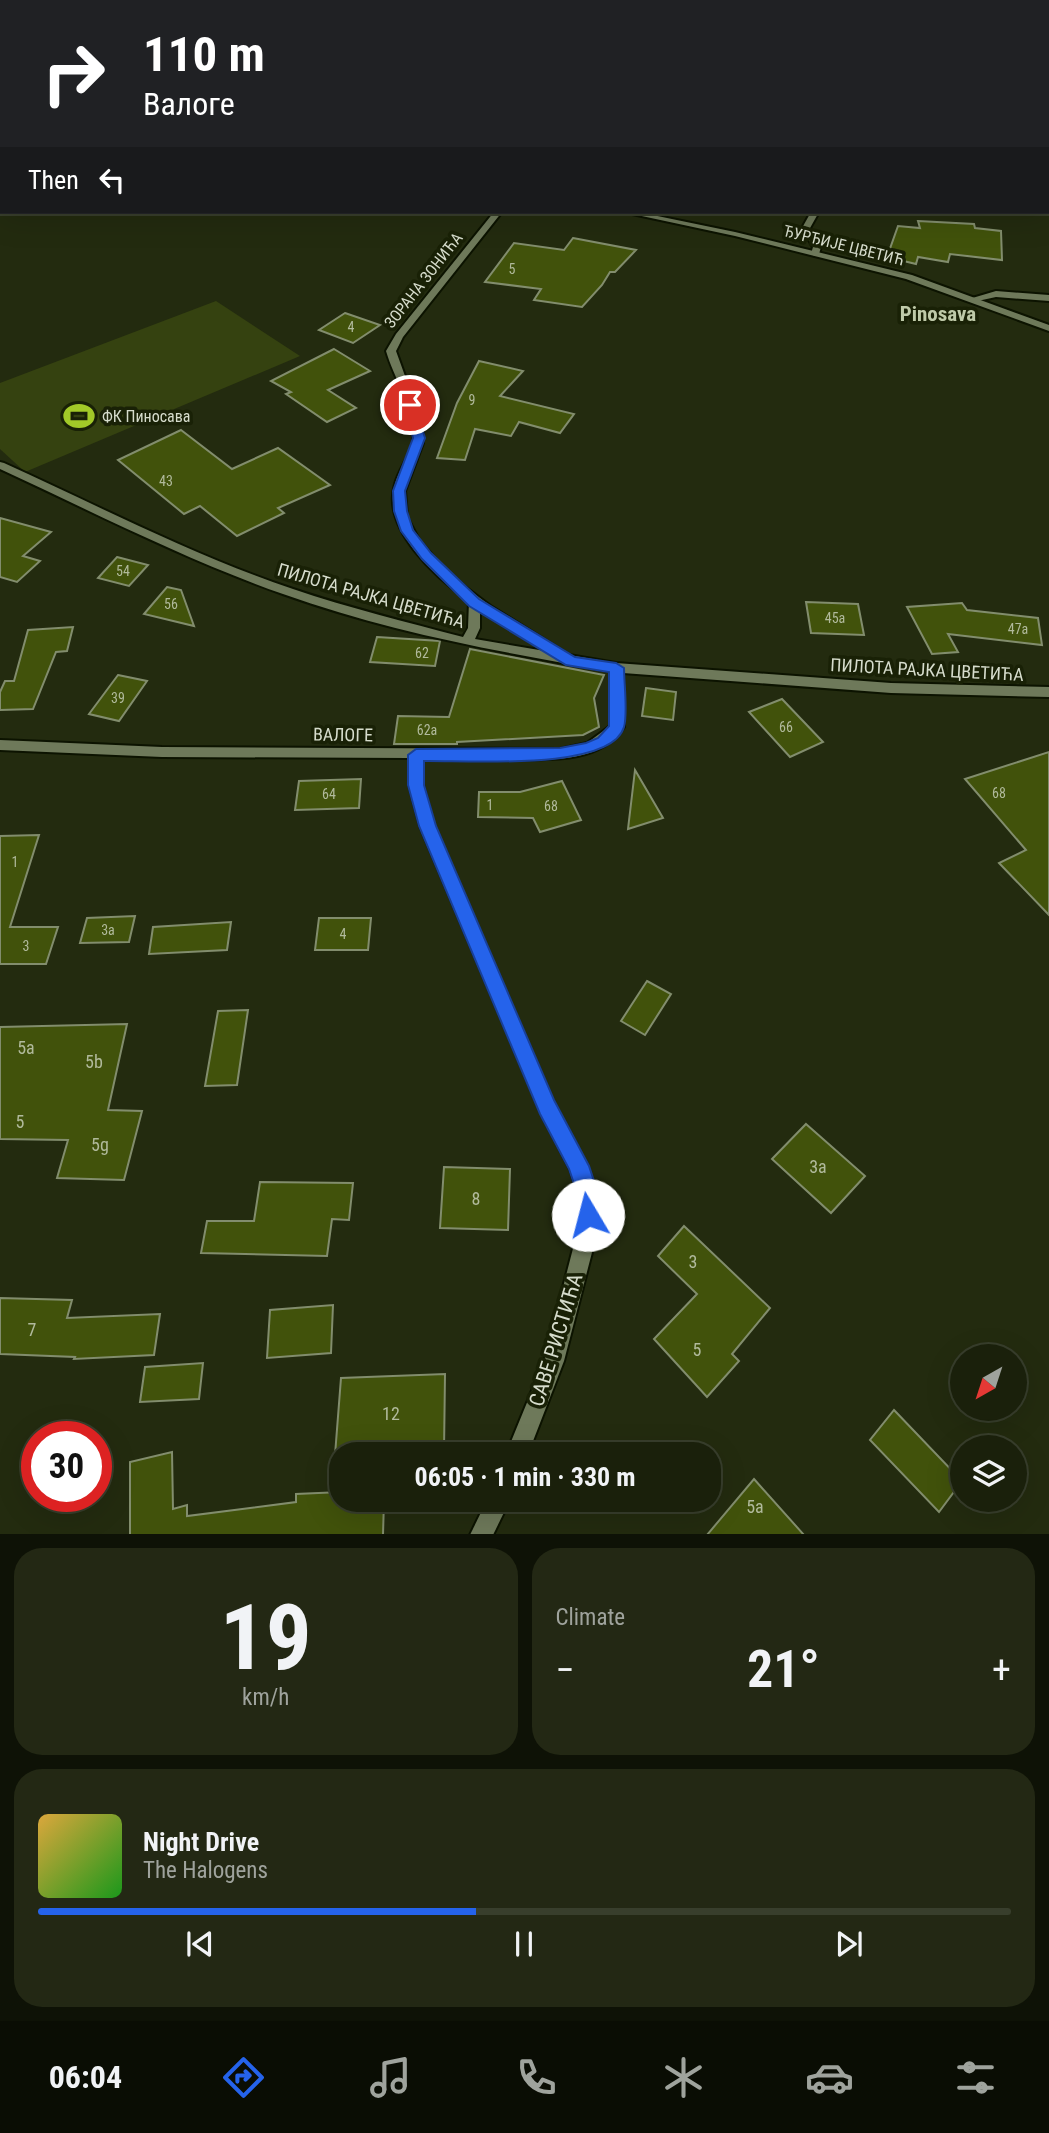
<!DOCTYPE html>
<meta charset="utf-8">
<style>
:root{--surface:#1a200b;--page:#232814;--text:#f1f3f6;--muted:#9fa39d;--line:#383e2c;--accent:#2563eb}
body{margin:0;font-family:"Roboto Condensed",sans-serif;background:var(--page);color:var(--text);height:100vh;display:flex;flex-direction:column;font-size:26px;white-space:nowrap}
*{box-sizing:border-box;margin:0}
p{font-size:23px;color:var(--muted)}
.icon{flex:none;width:38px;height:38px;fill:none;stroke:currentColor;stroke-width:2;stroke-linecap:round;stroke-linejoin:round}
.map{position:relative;height:1534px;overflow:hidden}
.sheet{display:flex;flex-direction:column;gap:14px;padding:14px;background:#0e1206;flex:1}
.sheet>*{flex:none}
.banner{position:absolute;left:0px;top:0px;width:1050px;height:214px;box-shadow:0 7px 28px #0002,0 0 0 2px var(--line);background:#202124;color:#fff;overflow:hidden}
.needle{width:46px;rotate:219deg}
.buttons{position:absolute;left:950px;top:1344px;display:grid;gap:14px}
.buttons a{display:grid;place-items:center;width:77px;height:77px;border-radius:50%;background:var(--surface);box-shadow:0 7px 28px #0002,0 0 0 2px var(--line);font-size:35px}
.speed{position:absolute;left:21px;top:1421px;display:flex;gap:14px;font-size:35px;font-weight:700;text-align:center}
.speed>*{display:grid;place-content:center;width:91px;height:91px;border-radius:50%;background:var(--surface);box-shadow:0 7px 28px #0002,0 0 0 2px var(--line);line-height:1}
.speed .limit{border:10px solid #d22;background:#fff;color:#111}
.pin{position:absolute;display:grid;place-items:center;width:60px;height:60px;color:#fff;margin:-30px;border:4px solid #fff;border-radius:50%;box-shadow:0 2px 7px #0007}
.me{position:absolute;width:77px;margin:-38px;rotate:352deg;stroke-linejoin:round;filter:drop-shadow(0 0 5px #0008)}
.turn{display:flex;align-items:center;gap:24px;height:147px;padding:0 28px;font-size:32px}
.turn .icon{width:91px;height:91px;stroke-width:2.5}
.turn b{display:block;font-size:49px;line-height:60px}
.then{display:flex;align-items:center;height:66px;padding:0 28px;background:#0003;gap:14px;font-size:26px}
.big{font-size:52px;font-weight:700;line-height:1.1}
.sheet .tile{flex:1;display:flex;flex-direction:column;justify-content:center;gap:10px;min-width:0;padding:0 24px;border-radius:28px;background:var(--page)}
.sheet .dial{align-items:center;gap:0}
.dial b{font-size:91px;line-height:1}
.song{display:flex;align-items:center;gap:21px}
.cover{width:84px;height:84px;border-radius:10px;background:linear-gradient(135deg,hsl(40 70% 55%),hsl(120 70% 35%))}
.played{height:7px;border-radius:4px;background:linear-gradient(90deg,var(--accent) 45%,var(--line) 45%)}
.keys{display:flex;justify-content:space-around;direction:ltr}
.heat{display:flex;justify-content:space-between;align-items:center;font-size:38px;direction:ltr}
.sheet .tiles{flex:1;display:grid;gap:14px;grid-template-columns:1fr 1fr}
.tile:last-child{grid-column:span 2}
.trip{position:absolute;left:329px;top:1442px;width:392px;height:70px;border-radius:28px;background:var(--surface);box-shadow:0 7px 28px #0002,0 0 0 2px var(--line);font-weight:700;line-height:70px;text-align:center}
.tabs{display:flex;height:112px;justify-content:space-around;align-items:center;background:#0a0d04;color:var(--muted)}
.tabs .icon{width:49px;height:49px}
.tabs .current{color:var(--accent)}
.tabs b{font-size:32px;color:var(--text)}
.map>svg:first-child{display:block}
.green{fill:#354210}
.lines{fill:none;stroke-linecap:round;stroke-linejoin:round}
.stream{stroke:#0d1201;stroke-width:4.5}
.building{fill:#41520b;stroke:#828d6d;stroke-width:2}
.service-casing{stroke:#0c1300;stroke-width:4}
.minor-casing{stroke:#0c1300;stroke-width:4}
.tertiary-casing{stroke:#0c1300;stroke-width:4}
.service{fill:#6e795a;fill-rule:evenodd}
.minor{fill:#6e795a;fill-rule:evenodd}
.tertiary{fill:#6e795a;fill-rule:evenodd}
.route{fill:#2563eb;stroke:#184099;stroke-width:2}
.labels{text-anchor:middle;stroke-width:7;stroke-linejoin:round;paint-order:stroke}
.number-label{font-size:14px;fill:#b1ba9c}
.far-street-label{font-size:16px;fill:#d6dccc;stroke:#192106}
.far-poi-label{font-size:16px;fill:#d6dccc;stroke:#192106;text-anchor:start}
.street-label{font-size:18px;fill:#d6dccc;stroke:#192106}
.near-number-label{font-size:18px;fill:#b1ba9c}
.far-district-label{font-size:21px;font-weight:bold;fill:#bfcaa9;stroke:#192106}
.near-street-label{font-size:21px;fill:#d6dccc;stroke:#192106}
</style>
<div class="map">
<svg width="1049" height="1535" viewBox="0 0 1049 1535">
<rect width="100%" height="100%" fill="#232b0f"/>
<path class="green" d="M216,301L300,356L25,472L0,449V383Z"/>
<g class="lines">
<path class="stream" d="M200,0L207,2"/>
</g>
<g class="building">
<path d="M918,221L974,224L975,228L1001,231L1002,260L950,254L948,262L918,257L916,264L887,257L898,226L920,228Z"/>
<path d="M573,238L636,250L615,272H610L602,285L582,307L534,300L541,289L485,282L514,243L564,250Z"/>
<path d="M345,313L380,325L353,343L319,330Z"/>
<path d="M334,349L370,371L328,390L356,408L327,422L286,394L291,392L271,381Z"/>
<path d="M479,361L523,371L500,396L574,414L560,433L519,422L511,436L475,429L465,460L437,458L457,403Z"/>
<path d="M181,430L232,469L278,448L330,485L278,508L284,513L237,536L200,506L184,514L118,460Z"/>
<path d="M0,518L51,532L23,556L40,561L17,582L0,577Z"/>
<path d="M117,557L148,565L129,586L98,578Z"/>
<path d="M167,587L181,590L194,626L144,614Z"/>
<path d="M806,602L858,604L864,635L811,633Z"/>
<path d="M962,603L967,610L1038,618L1042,645L948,634L958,652L932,654L907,607Z"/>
<path d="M73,627L67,651L56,652L33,709L0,710V692L5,681H14L28,630Z"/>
<path d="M377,637L440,641L435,666L370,662Z"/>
<path d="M470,649L604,675L594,698L599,727L583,735L457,742V744H394L398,716L449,717Z"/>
<path d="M118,675L147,681L119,721L89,714Z"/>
<path d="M646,688L676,692L673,720L642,716Z"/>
<path d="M782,699L823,742L790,757L749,712Z"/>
<path d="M1049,752V915L999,863L1026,850L965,779Z"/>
<path d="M635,770L663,818L628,829Z"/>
<path d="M361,779L359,808L295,810L299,781Z"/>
<path d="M562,781L581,820L540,832L533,818L478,817L479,792H520Z"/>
<path d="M39,835L10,927H58L46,964H0V836Z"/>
<path d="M135,916L129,942L80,943L87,918Z"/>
<path d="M319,918H371L368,950H315Z"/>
<path d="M231,922L227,950L149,954L153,927Z"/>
<path d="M647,981L671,994L645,1035L621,1021Z"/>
<path d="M248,1010L237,1085L205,1086L218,1011Z"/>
<path d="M127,1024L108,1110L142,1111L124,1180L57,1178L68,1140L0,1139V1027Z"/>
<path d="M806,1124L865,1176L831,1213L772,1159Z"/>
<path d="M444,1167L510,1169L508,1230L440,1228Z"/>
<path d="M260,1182L353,1183L349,1220L332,1219L327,1256L201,1253L207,1221H254Z"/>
<path d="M684,1226L770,1308L732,1354L739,1361L707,1397L654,1339L697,1294L658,1256Z"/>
<path d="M0,1298L72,1300L67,1318L160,1314L154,1355L74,1359L75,1357L0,1354Z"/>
<path d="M333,1305L331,1353L267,1358L270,1310Z"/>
<path d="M203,1363L199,1399L140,1402L145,1367Z"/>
<path d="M445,1374L444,1451L335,1455L341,1378Z"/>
<path d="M894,1410L962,1481L939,1512L870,1440Z"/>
<path d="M172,1452L173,1509L187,1505V1516L296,1502V1494L341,1492V1500H384L383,1535H130V1462Z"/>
<path d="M754,1479L804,1535H707Z"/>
</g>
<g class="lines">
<g class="service-casing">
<path id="service" d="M811,212H819L810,228L821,247L819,254L815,256L811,254L813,247L802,228Z"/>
</g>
<g class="minor-casing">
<g id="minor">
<path d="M494,212H502L403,337L396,351L423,426V443L405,491L407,517L419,540L439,563L464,586L492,607L569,655L616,663L891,683L1049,687V697L891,693L623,673L624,727C598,766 544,759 504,759C477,759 450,759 423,758V785L434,826L553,1101L584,1160L597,1196V1233L564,1361L528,1454H506L544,1361L577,1233L579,1196L570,1169L541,1113L420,826L409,785V758L162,757L0,750V740L162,747L560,749L587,743L610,726V671C499,652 389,632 283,594C186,560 93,512 0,469V462L4,463C99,506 194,556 293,589C349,608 406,622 463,637L468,628L469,601C437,578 381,529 395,484C400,466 414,452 414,433C412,405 394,378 386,351L396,334ZM480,610L545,651L475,639L480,628Z"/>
<path d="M996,291L1049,295V301L996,297L973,302L969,299Z"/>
<path d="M487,1500H510L493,1535H470Z"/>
</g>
</g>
<g class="tertiary-casing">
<g id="tertiary">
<path d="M0,64L2,65V69L0,68Z"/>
<path d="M623,212H638L735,232L912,275L1049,325V331L906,279L735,236Z"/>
</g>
</g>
<use href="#service" class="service"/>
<use href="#minor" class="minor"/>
<use href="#tertiary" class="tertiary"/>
</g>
<path class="route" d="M410,402L415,405L425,438L405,491L407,511L413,530L431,553L479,599L575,657L616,663L624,668C624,683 628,713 624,727C611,772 463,760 424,761V785L436,826L554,1100L589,1166L599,1196L595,1222L588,1226L580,1222L577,1215L578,1196L569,1169L540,1114L419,826L408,785V755L416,749L560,748L586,743L598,738L609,726V672L566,665L469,606L422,559L401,531L394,511L393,491L413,438L404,405Z"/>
<defs>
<g id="stadium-bare" transform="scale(2.415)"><path d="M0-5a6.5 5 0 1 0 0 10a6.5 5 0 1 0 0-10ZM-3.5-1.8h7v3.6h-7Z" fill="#a2c928" stroke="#192106" stroke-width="2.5" paint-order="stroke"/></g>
</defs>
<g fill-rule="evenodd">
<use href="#stadium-bare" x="79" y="416"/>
</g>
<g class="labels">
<g class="number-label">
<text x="512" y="274">5</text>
<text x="351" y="332">4</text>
<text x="472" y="405">9</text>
<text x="166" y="486">43</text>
<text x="123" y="576">54</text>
<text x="171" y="609">56</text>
<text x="835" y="623">45a</text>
<text x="1018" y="634">47a</text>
<text x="422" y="658">62</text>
<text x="118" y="703">39</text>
<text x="786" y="732">66</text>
<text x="427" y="735">62a</text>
<text x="999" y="798">68</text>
<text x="329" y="799">64</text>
<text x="490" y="810">1</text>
<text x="551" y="811">68</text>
<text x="15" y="867">1</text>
<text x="108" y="935">3a</text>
<text x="343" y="939">4</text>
<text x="26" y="951">3</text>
</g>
<g class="far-street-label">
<text transform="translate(844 245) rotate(14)" y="6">ЂУРЂИЈЕ ЦВЕТИЋ</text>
<text transform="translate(423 280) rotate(-52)" y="6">ЗОРАНА ЗОНИЋА</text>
</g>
<g class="far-poi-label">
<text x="102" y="422">ФК Пиносава</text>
</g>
<g class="street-label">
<text transform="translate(371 596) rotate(16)" y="6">ПИЛОТА РАЈКА ЦВЕТИЋА</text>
<text transform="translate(927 670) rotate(3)" y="6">ПИЛОТА РАЈКА ЦВЕТИЋА</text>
<text transform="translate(343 735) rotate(1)" y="6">ВАЛОГЕ</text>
</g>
<g class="near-number-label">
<text x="26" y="1054">5a</text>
<text x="94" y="1068">5b</text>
<text x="20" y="1128">5</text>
<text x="100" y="1151">5g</text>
<text x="818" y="1173">3a</text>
<text x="476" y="1205">8</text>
<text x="693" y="1268">3</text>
<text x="32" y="1336">7</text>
<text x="697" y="1356">5</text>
<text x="391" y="1420">12</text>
<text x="755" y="1513">5a</text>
</g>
<g class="far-district-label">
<text x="938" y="321">Pinosava</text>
</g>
<g class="near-street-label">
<text transform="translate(556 1340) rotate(-73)" y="7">САВЕ РИСТИЋА</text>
</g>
</g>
</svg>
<div class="buttons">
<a><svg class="needle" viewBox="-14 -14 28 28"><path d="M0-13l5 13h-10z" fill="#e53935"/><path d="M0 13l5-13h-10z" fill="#9fa39d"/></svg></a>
<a><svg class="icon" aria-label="layers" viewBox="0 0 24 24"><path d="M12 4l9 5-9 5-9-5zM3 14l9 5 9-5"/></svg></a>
</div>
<div class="speed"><div class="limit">30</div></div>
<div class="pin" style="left:410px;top:405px;background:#d93025"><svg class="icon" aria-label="arrive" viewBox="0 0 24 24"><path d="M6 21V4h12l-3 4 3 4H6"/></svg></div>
<svg class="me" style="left:588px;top:1215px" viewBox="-20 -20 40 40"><circle r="19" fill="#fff"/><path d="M0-13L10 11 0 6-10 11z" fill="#2563eb"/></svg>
<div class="trip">06:05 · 1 min · 330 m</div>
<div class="banner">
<div class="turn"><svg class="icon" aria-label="right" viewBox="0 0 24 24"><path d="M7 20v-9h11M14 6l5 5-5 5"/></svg><div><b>110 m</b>Валоге</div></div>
<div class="then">Then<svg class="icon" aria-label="left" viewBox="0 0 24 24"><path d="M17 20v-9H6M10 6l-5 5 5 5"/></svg></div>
</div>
</div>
<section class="sheet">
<div class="tiles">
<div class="tile dial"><b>19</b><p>km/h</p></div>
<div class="tile"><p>Climate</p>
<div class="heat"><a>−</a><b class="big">21°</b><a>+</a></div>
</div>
<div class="tile">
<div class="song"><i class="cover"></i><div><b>Night Drive</b><p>The Halogens</p></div></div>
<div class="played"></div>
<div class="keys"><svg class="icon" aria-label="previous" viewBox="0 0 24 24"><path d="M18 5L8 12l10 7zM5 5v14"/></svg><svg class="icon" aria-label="pause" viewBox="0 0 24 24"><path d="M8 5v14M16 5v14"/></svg><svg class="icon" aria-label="next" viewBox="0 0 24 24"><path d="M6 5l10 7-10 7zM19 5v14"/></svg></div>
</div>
</div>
</section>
<nav class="tabs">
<b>06:04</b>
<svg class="icon current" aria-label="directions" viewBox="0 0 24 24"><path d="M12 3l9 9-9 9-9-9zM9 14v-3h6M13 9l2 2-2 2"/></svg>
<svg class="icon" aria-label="music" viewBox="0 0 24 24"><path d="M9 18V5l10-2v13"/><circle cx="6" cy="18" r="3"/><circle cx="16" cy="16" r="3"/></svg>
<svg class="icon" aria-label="phone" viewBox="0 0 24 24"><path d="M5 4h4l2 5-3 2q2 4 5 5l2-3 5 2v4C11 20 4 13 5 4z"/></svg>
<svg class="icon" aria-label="climate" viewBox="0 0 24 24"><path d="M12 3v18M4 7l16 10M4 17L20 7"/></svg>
<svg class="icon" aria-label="car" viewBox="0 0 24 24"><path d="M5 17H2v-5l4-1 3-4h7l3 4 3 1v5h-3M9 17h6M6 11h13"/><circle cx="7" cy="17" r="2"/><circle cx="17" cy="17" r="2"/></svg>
<svg class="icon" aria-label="filters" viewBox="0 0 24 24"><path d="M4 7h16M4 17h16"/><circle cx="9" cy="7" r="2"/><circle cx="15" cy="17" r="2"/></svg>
</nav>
